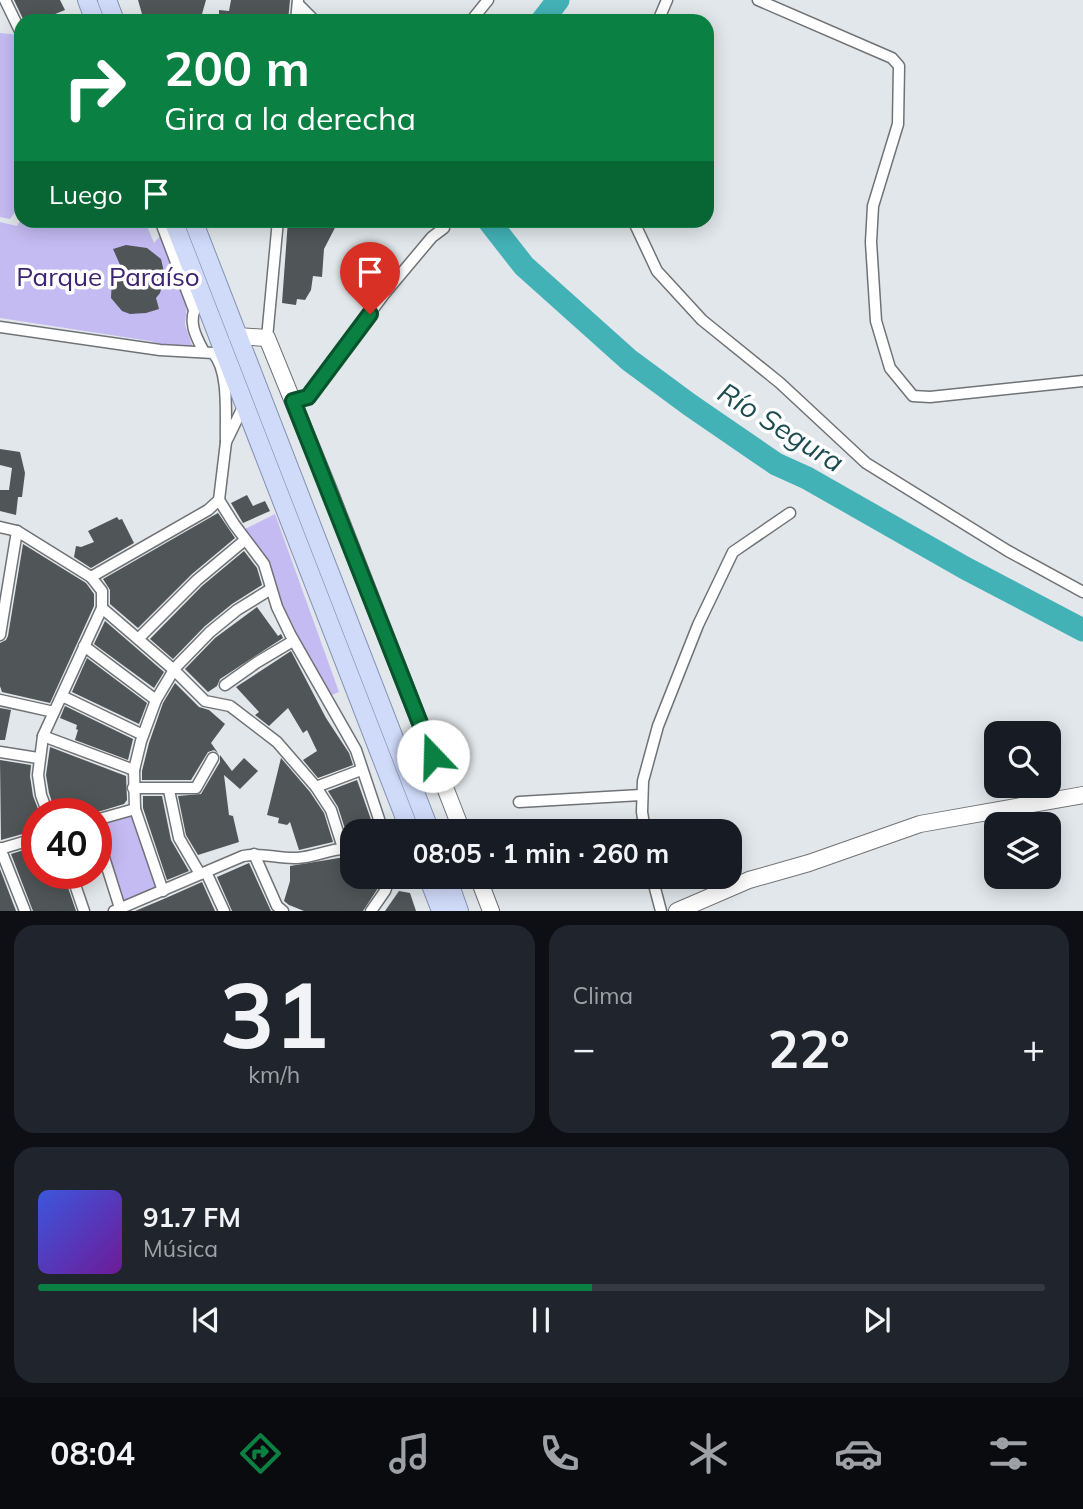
<!DOCTYPE html>
<html lang="es">
<meta charset="utf-8">
<style>
:root{--surface:#171b24;--page:#20242c;--text:#f1f3f6;--muted:#9ea1a6;--line:#363941;--accent:#0b8043}
body{margin:0;font-family:Mulish,sans-serif;background:var(--page);color:var(--text);height:100vh;display:flex;flex-direction:column;font-size:26px;white-space:nowrap}
*{box-sizing:border-box;margin:0}
p{font-size:23px;color:var(--muted)}
.icon{flex:none;width:38px;height:38px;fill:none;stroke:currentColor;stroke-width:2;stroke-linecap:round;stroke-linejoin:round}
.map{position:relative;height:911px;overflow:hidden}
.details{display:flex;flex-direction:column;gap:14px;padding:14px;background:#0d0f14;flex:1}
.details>*{flex:none}
.top-card{position:absolute;left:14px;top:14px;width:700px;height:214px;border-radius:21px;box-shadow:0 4px 18px #0003;background:#0b8043;color:#fff;overflow:hidden}
.fabs{position:absolute;left:984px;top:721px;display:grid;gap:14px}
.fabs a{display:grid;place-items:center;width:77px;height:77px;border-radius:14px;background:var(--surface);box-shadow:0 4px 18px #0003;font-size:35px}
.speed{position:absolute;left:21px;top:798px;display:flex;gap:14px;font-size:35px;font-weight:700;text-align:center}
.speed>*{display:grid;place-content:center;width:91px;height:91px;border-radius:50%;background:var(--surface);box-shadow:0 4px 18px #0003;line-height:1}
.speed .limit{border:10px solid #d22;background:#fff;color:#111}
.pin{position:absolute;display:grid;place-items:center;width:60px;height:60px;color:#fff;margin:-72px -30px;border-radius:50% 50% 50% 0;rotate:-45deg;box-shadow:0 0 7px #0007}
.pin .icon{rotate:45deg}
.me{position:absolute;width:77px;margin:-38px;rotate:339deg;stroke-linejoin:round;filter:drop-shadow(0 0 5px #0008)}
.turn{display:flex;align-items:center;gap:24px;height:147px;padding:0 35px;font-size:32px}
.turn .icon{width:91px;height:91px;stroke-width:2.5}
.turn b{display:block;font-size:49px;line-height:60px}
.then{display:flex;align-items:center;height:66px;padding:0 35px;background:#0003;gap:14px;font-size:26px}
.big{font-size:52px;font-weight:700;line-height:1.1}
.details .widget{flex:1;display:flex;flex-direction:column;justify-content:center;gap:10px;min-width:0;padding:0 24px;border-radius:21px;background:var(--page)}
.details .dial{align-items:center;gap:0}
.dial b{font-size:91px;line-height:1}
.song{display:flex;align-items:center;gap:21px}
.cover{width:84px;height:84px;border-radius:10px;background:linear-gradient(135deg,hsl(230 70% 55%),hsl(280 70% 35%))}
.played{height:7px;border-radius:4px;background:linear-gradient(90deg,var(--accent) 55%,var(--line) 55%)}
.keys{display:flex;justify-content:space-around;direction:ltr}
.heat{display:flex;justify-content:space-between;align-items:center;font-size:38px;direction:ltr}
.details .tiles{flex:1;display:grid;gap:14px;grid-template-columns:1fr 1fr}
.widget:last-child{grid-column:span 2}
.trip{position:absolute;left:340px;top:819px;width:402px;height:70px;border-radius:21px;background:var(--surface);box-shadow:0 4px 18px #0003;font-weight:700;line-height:70px;text-align:center}
.dock{display:flex;height:112px;justify-content:space-around;align-items:center;background:#090b0e;color:var(--muted)}
.dock .icon{width:49px;height:49px}
.dock .selected{color:var(--accent)}
.dock b{font-size:32px;color:var(--text)}
.map>svg:first-child{display:block}
.green{fill:#c5bbf3}
.lines{fill:none;stroke-linecap:round;stroke-linejoin:round}
.river{stroke:#43b2b7;stroke-width:23}
.building{fill:#505557}
.street-casing{stroke:#6f7377;stroke-width:13}
.secondary-casing{stroke:#6f7377;stroke-width:18}
.primary-casing{stroke:#8490b2;stroke-width:20}
.street{stroke:#fff;stroke-width:10}
.secondary{stroke:#fff;stroke-width:16}
.primary{stroke:#d0dbfa;stroke-width:18}
.route-casing{stroke:#07532c;stroke-width:18}
.route{stroke:#0b8043;stroke-width:12}
.labels{text-anchor:middle;stroke-width:7;stroke-linejoin:round;paint-order:stroke}
.park-label{font-size:26px;fill:#3d2473;stroke:#fff}
.water-label{font-size:28px;font-style:italic;fill:#1c4c4f;stroke:#fff}
</style>
<div class="map">
<svg width="1083" height="911" viewBox="0 0 1083 911">
<rect width="100%" height="100%" fill="#e2e7eb"/>
<g class="green">
<path d="M0,33L21,35V204L10,219L0,217Z"/>
<path d="M21,220L145,221L154,243L161,235L187,303L185,325L193,348L170,347L150,341L0,318V222L17,226Z"/>
<path d="M275,514L339,692L332,695L292,629L243,530Z"/>
<path d="M135,809L163,891L120,908L96,832V820Z"/>
</g>
<g class="lines">
<g class="river">
<path d="M542,21L558,0"/>
<path d="M488,220L524,266L629,360L690,405L776,464L807,478L965,568L1083,630"/>
</g>
</g>
<g class="building">
<path d="M14,0H60L65,10L38,21H24Z"/>
<path d="M138,0H206L200,21H144Z"/>
<path d="M231,0H290L288,21H219V10L229,11Z"/>
<path d="M288,220H339L324,249L322,277L313,276L311,290L305,300L297,299L296,305L282,303Z"/>
<path d="M126,245L147,248L161,259L165,276L160,293L156,298L159,309L146,313L130,314L122,311L111,298L112,279L121,267L113,249Z"/>
<path d="M0,449L20,452L25,473L22,497H18L16,515L0,511V490H9L12,468L0,465Z"/>
<path d="M247,495L253,506L265,501L270,511L243,523L231,503Z"/>
<path d="M218,513L235,538L192,574L138,628L110,604V590L103,579Z"/>
<path d="M117,517L119,520L122,519L134,543L91,568L74,557L76,546L81,547L94,542L88,531Z"/>
<path d="M23,544L86,583L94,594V606L50,703L2,692L0,686V643L6,640L8,636Z"/>
<path d="M244,551L257,568L262,585L232,604L205,626L173,659L150,639L202,586Z"/>
<path d="M257,607L278,636L281,634L283,638L220,679L217,686L208,692L185,669L215,638Z"/>
<path d="M105,621L164,672L154,688L94,644Z"/>
<path d="M291,651L326,718L349,753L353,765L318,778L303,760L317,751L307,730L303,733L288,708L269,726L255,715L259,712L236,687Z"/>
<path d="M87,658L147,703L139,724L72,692Z"/>
<path d="M175,683L199,707L209,710L225,724L211,743L218,753L214,750L208,752L191,780H142V771L149,743L163,703Z"/>
<path d="M65,706L133,739L128,760L75,740L78,730L76,729L77,725L60,718Z"/>
<path d="M0,708L11,710L5,740H0Z"/>
<path d="M50,747L126,776L127,800L124,804L91,814H56L49,793L46,775Z"/>
<path d="M220,755L232,771L244,758L258,771L240,789L224,775L229,815L233,816L239,842L198,855L186,835L178,796L201,794L220,762Z"/>
<path d="M281,758L310,792L324,813L333,842L299,850L290,822L287,825L278,823L279,818L267,815Z"/>
<path d="M0,760L31,765L30,776L33,796L40,814H37V830L1,840Z"/>
<path d="M357,780L375,831H352V841H349L338,807L328,791Z"/>
<path d="M143,796H162L171,840L189,871L167,880L143,808Z"/>
<path d="M37,846V873H63L76,911H33L11,854Z"/>
<path d="M345,857H352V877H380L378,888L363,911H304L289,905L284,901L290,881V866Z"/>
<path d="M249,863L270,909L271,911H232L217,877Z"/>
<path d="M0,869L16,911H0Z"/>
<path d="M202,882L215,911H135L166,898Z"/>
<path d="M399,891L410,893L416,911H385Z"/>
</g>
<g class="lines">
<g class="street-casing">
<g id="street">
<path d="M5,0L21,33"/>
<path d="M758,0L892,58L899,66L898,124L873,206L871,242L876,321L890,368L913,396L930,397L1083,381"/>
<path d="M298,4L315,21"/>
<path d="M296,21L298,0"/>
<path d="M471,21L488,0"/>
<path d="M658,21L667,0"/>
<path d="M160,220L194,310"/>
<path d="M633,220L657,271L702,320L780,383L866,463L1008,551L1083,592"/>
<path d="M197,305C187,321 196,337 204,352"/>
<path d="M0,327L160,350L213,353C230,371 225,418 226,442"/>
<path d="M267,338L278,220"/>
<path d="M293,401L308,397L385,293L432,237L444,228"/>
<path d="M219,500L234,524L264,564L277,607L290,634L356,750L383,831"/>
<path d="M0,527L17,531L91,577L102,591V608L43,736L38,775L41,795L48,814"/>
<path d="M91,577L208,510L219,500L226,442L244,405"/>
<path d="M102,608L174,670L205,701L230,706L277,742L316,787L331,810L343,848"/>
<path d="M0,635L17,531"/>
<path d="M139,638L197,580L245,540"/>
<path d="M84,646L156,700"/>
<path d="M225,685L256,663L293,641"/>
<path d="M62,696L143,735"/>
<path d="M0,700L54,712"/>
<path d="M43,736L134,770"/>
<path d="M0,752L38,758"/>
<path d="M316,787L361,770"/>
<path d="M133,788H196L213,758"/>
<path d="M169,790L179,838L200,874"/>
<path d="M519,802L641,795"/>
<path d="M96,820L135,809"/>
<path d="M645,831L642,812L643,781L658,726L698,625L733,552L790,513"/>
<path d="M96,832L120,908"/>
<path d="M0,848L25,911"/>
<path d="M0,849L37,838"/>
<path d="M254,854L277,906L283,911"/>
<path d="M206,872L224,911"/>
<path d="M71,873L84,911"/>
<path d="M652,877L661,911"/>
<path d="M163,891L135,809L134,770L141,741L156,700L175,668L210,632L237,610L271,589"/>
<path d="M114,911L243,856C262,852 278,859 297,858C316,857 333,847 352,849"/>
<path d="M371,911L385,891L390,877"/>
</g>
</g>
<g class="secondary-casing">
<g id="secondary">
<path d="M237,336L267,338L329,490L462,831"/>
<path d="M478,877L491,911"/>
<path d="M677,911L749,880L809,863L920,824L1083,795"/>
</g>
</g>
<g class="primary-casing">
<g id="primary">
<path d="M87,0L95,21"/>
<path d="M107,0L115,21"/>
<path d="M173,220L410,831"/>
<path d="M193,220L430,831"/>
<path d="M428,877L441,911"/>
<path d="M447,877L459,911"/>
</g>
</g>
<use href="#street" class="street"/>
<use href="#secondary" class="secondary"/>
<use href="#primary" class="primary"/>
</g>
<g class="lines">
<g class="route-casing">
<path id="route" d="M370,314L308,397L293,401L433,756"/>
</g>
<use href="#route" class="route"/>
</g>
<g class="labels">
<g class="park-label">
<text x="108" y="286">Parque Paraíso</text>
</g>
<g class="water-label">
<text transform="translate(781 427) rotate(32)" y="10">Río Segura</text>
</g>
</g>
</svg>
<div class="fabs">
<a><svg class="icon" aria-label="search" viewBox="0 0 24 24"><circle cx="10" cy="10" r="6"/><path d="M15 15l6 6"/></svg></a>
<a><svg class="icon" aria-label="layers" viewBox="0 0 24 24"><path d="M12 4l9 5-9 5-9-5zM3 14l9 5 9-5"/></svg></a>
</div>
<div class="speed"><div class="limit">40</div></div>
<div class="pin" style="left:370px;top:314px;background:#d93025"><svg class="icon" aria-label="arrive" viewBox="0 0 24 24"><path d="M6 21V4h12l-3 4 3 4H6"/></svg></div>
<svg class="me" style="left:433px;top:756px" viewBox="-20 -20 40 40"><circle r="19" fill="#fff"/><path d="M0-13L10 11 0 6-10 11z" fill="#0b8043"/></svg>
<div class="trip">08:05 · 1 min · 260 m</div>
<div class="top-card">
<div class="turn"><svg class="icon" aria-label="right" viewBox="0 0 24 24"><path d="M7 20v-9h11M14 6l5 5-5 5"/></svg><div><b>200 m</b>Gira a la derecha</div></div>
<div class="then">Luego<svg class="icon" aria-label="arrive" viewBox="0 0 24 24"><path d="M6 21V4h12l-3 4 3 4H6"/></svg></div>
</div>
</div>
<section class="details">
<div class="tiles">
<div class="widget dial"><b>31</b><p>km/h</p></div>
<div class="widget"><p>Clima</p>
<div class="heat"><a>−</a><b class="big">22°</b><a>+</a></div>
</div>
<div class="widget">
<div class="song"><i class="cover"></i><div><b>91.7 FM</b><p>Música</p></div></div>
<div class="played"></div>
<div class="keys"><svg class="icon" aria-label="previous" viewBox="0 0 24 24"><path d="M18 5L8 12l10 7zM5 5v14"/></svg><svg class="icon" aria-label="pause" viewBox="0 0 24 24"><path d="M8 5v14M16 5v14"/></svg><svg class="icon" aria-label="next" viewBox="0 0 24 24"><path d="M6 5l10 7-10 7zM19 5v14"/></svg></div>
</div>
</div>
</section>
<nav class="dock">
<b>08:04</b>
<svg class="icon selected" aria-label="directions" viewBox="0 0 24 24"><path d="M12 3l9 9-9 9-9-9zM9 14v-3h6M13 9l2 2-2 2"/></svg>
<svg class="icon" aria-label="music" viewBox="0 0 24 24"><path d="M9 18V5l10-2v13"/><circle cx="6" cy="18" r="3"/><circle cx="16" cy="16" r="3"/></svg>
<svg class="icon" aria-label="phone" viewBox="0 0 24 24"><path d="M5 4h4l2 5-3 2q2 4 5 5l2-3 5 2v4C11 20 4 13 5 4z"/></svg>
<svg class="icon" aria-label="climate" viewBox="0 0 24 24"><path d="M12 3v18M4 7l16 10M4 17L20 7"/></svg>
<svg class="icon" aria-label="car" viewBox="0 0 24 24"><path d="M5 17H2v-5l4-1 3-4h7l3 4 3 1v5h-3M9 17h6M6 11h13"/><circle cx="7" cy="17" r="2"/><circle cx="17" cy="17" r="2"/></svg>
<svg class="icon" aria-label="filters" viewBox="0 0 24 24"><path d="M4 7h16M4 17h16"/><circle cx="9" cy="7" r="2"/><circle cx="15" cy="17" r="2"/></svg>
</nav>
